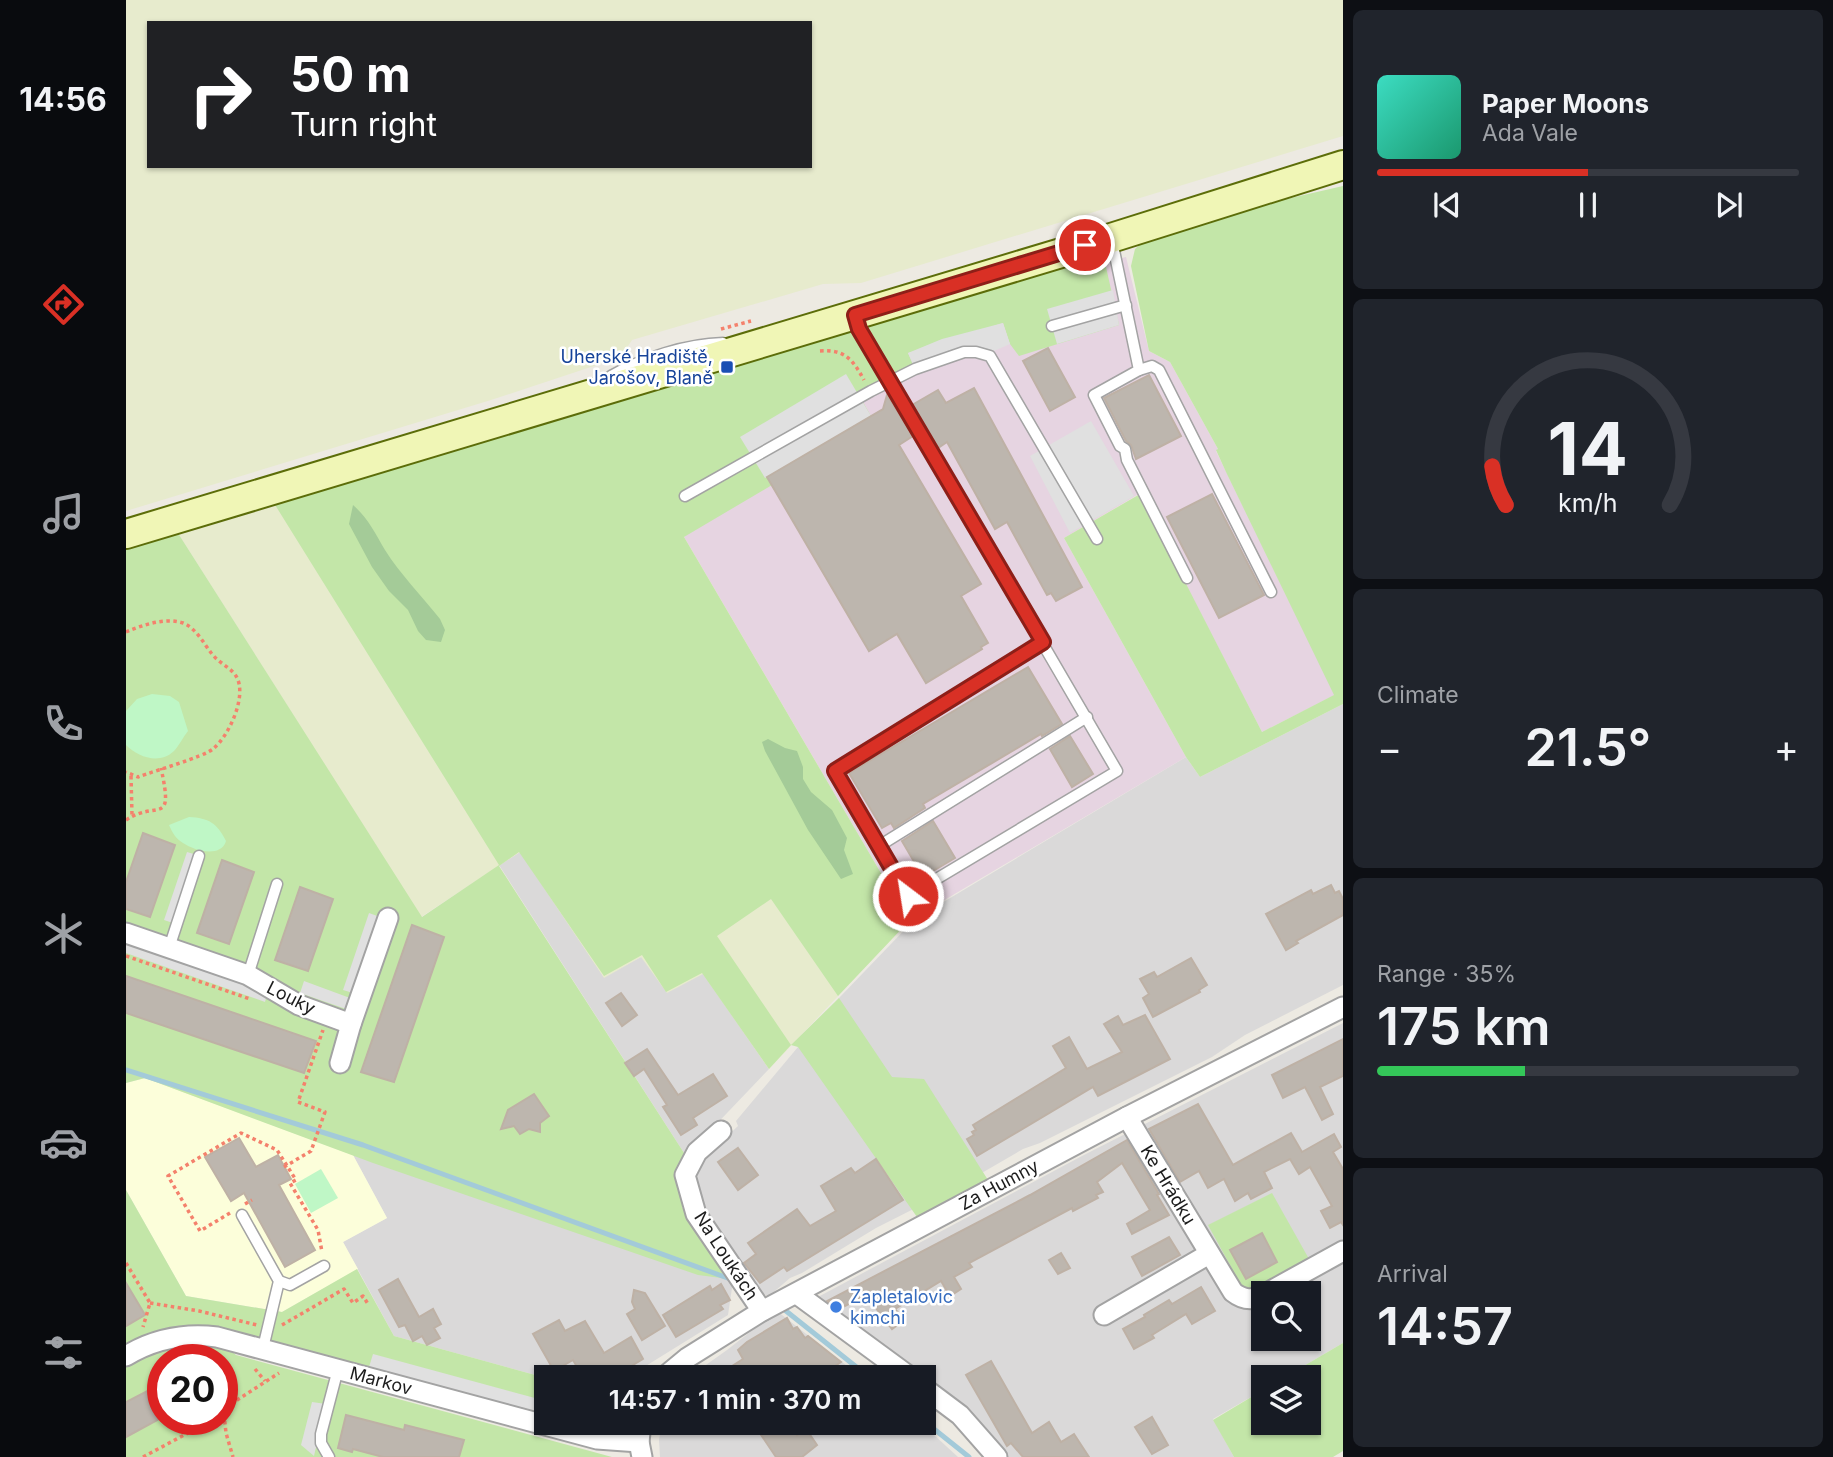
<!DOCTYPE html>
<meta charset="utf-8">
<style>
:root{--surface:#171b24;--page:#20242c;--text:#f1f3f6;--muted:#9ea1a6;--line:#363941;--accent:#d93025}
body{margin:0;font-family:Inter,sans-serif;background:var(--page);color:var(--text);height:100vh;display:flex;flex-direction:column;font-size:26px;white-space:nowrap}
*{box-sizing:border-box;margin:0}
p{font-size:23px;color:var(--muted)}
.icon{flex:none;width:38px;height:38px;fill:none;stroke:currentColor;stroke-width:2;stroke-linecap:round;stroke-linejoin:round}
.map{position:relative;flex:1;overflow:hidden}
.sheet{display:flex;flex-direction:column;gap:10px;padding:10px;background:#0d0f14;width:490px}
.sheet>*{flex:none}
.guide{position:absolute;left:21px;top:21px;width:665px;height:147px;border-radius:0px;box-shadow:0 2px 5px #0004;background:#202124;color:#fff;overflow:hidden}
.buttons{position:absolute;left:1125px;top:1281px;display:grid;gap:14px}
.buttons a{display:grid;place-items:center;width:70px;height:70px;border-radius:0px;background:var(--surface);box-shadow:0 2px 5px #0004;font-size:35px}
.speed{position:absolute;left:21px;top:1344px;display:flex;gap:14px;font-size:35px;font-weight:700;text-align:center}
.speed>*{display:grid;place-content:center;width:91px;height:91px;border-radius:50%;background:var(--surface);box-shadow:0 2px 5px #0004;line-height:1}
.speed .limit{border:10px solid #d22;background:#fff;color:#111}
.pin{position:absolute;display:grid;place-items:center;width:60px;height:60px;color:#fff;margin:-30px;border:4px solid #fff;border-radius:50%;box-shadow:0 2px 7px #0007}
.me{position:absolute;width:77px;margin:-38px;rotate:329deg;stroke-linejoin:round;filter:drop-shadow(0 0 5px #0008)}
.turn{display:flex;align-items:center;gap:24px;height:147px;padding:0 28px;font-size:32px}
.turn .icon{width:91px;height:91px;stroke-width:2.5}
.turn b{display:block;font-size:49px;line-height:60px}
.big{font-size:52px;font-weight:600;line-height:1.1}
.sheet .tile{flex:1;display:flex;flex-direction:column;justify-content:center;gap:10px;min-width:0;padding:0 24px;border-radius:10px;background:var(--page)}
.sheet .dial{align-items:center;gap:0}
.dial svg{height:182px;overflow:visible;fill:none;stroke:var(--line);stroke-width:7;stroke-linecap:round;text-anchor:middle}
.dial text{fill:var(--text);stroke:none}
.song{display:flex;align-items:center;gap:21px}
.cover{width:84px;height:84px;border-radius:10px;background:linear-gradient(135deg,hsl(170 70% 55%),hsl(160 70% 35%))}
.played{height:7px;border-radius:4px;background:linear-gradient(90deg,var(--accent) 50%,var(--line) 50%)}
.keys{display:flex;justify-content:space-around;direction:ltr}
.heat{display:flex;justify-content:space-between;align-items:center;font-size:38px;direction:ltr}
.charge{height:10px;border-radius:5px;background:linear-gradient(90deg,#34c759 35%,var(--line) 0)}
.trip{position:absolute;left:408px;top:1365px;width:402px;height:70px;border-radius:0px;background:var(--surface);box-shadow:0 2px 5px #0004;font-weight:600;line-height:70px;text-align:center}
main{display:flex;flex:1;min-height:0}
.menu{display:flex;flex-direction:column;width:126px;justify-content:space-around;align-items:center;background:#090b0e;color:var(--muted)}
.menu .icon{width:49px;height:49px}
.menu .on{color:var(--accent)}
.menu b{font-size:32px;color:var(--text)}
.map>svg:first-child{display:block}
.residential{fill:#dad9d9;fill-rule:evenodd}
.industrial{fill:#e6d4e1}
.education{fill:#fcfeda}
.farmland{fill:#e7ebcd;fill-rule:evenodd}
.grass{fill:#c3e6a8;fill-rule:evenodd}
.forest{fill:#a4cb98}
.park{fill:#bff7c6}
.parking{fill:#e0e0e0}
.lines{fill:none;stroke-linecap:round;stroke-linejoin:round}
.stream{stroke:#a3cad9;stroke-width:5}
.building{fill:#bdb6ae;stroke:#beb1a5;stroke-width:2}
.lane-casing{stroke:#a3a3a3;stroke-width:13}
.street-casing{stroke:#a3a3a3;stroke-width:23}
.secondary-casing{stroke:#5c6d09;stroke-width:32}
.path{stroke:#f4816c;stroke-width:3.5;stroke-dasharray:3.5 3.5;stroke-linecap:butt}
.lane{stroke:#fff;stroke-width:10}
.street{stroke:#fff;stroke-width:19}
.secondary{stroke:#f0f6b6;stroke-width:28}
.route-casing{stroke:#8d1f18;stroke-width:18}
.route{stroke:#d93025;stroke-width:12}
.transit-dot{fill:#1a4fb4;stroke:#fff;stroke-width:2.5}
.shop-dot{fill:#3f7fe0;stroke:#fff;stroke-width:2.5}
.labels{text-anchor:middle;stroke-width:5;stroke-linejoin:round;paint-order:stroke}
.transit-label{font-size:18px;fill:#164399;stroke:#fff;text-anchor:end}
.street-label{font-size:18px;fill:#1c1c1c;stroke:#fff}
.shop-label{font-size:18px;fill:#366cbe;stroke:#fff;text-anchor:start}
</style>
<main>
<nav class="menu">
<b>14:56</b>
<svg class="icon on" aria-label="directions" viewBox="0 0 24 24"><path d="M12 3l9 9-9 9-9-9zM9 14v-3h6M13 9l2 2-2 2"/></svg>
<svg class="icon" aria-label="music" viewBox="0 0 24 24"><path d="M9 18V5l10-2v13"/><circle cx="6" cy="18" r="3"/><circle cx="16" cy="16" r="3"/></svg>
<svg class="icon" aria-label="phone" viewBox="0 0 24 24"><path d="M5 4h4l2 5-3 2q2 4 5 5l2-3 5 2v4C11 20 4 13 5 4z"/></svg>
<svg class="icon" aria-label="climate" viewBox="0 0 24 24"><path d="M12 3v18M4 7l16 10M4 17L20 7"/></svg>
<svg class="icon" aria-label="car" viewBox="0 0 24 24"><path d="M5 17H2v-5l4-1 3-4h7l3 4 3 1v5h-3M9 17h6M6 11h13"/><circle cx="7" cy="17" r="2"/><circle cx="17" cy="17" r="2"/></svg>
<svg class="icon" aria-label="filters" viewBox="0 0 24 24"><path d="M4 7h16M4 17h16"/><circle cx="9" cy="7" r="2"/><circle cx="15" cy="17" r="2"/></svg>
</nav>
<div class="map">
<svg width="1217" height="1457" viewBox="0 0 1217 1457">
<rect width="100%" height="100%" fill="#edeae2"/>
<g class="residential">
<path d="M1217,704V985L1119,1035L1086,1057L914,1143L897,1149L835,1185L750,1228L676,1273L664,1278L643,1296L631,1292L576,1218L565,1182L578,1158L612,1126L610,1121L713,998L789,919L1060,757L1074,777Z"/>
<path d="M394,852L478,977L515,957L577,973L643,1069L560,1156L373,865Z"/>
<path d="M1217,1023V1343L1159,1377H1138L1137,1390L1087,1419L1108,1457H879L798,1377H795L736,1334L692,1297L956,1156ZM1138,1293H1183V1339H1138Z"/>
<path d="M227,1155L603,1279L607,1281L602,1315L502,1377L420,1378L268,1336L217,1242L261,1218Z"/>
<path d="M651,1311L735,1377H563L601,1350Z"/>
<path d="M536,1423H795L832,1457H534L533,1440Z"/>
</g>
<path class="industrial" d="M1000,257L1023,351L1044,362L1092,449L1090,451L1209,695L1136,732L1013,494L938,538L1060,757L783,921L558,537L812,311L948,269Z"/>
<path class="education" d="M19,1078L227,1155L261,1218L217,1242L232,1269L156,1312L60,1296L0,1190V1083Z"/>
<g class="farmland">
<path d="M0,0H1217V136L735,283L697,284L506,340L495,357L365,400L0,511ZM23,23H684V166H23Z"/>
<path d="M146,500L558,537L783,921L643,1069L577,974L541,993L515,957L478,978L394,852L295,917L50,530Z"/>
</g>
<g class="grass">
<path d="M1217,186V704L1074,777L1060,757L938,538L1014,494L1136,732L1208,695L1100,472L1090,450L1092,449L1044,362L1023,351L1005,266L1009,249L1019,240L1156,200Z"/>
<path d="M954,258H964L980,267L993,325L893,356L884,344L877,323L782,353L789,369L734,397L745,416L642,477L646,485L558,537L783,921L712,996L645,899L591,936L665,1045L713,998L766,1077L798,1079L862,1180L791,1217L672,1047L665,1045L643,1069L576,973L540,992L516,955L478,976L393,852L373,866L560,1156L556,1207L603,1279L572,1275L247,1163L19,1078L0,1083V545L50,530L296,917L373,865L146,500L482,405Z"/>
<path d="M0,1190L60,1296L156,1312L231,1269L268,1336L420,1378V1414L83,1327L0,1346Z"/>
<path d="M1146,1193L1183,1259L1126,1292L1116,1287L1082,1225Z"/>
<path d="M71,1343L103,1349L110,1355L486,1457H0V1365L38,1348ZM37,1360H96V1419H37Z"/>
<path d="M1217,1343V1451L1207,1457H1108L1087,1420L1137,1390L1138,1423H1183V1377H1159Z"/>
</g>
<g class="forest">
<path d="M227,505C242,518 249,533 259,550C274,574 296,596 314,619L319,630L315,642L300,640L292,631L282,610L263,591L246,567L223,524Z"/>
<path d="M642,739L659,748L671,751L677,767V779L685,792L706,810L721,838L718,850L727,874L715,879L682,830L639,751L636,742Z"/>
</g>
<g class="park">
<path d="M26,694L44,696L53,702L62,731C57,737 53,746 48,751C33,765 12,757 0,745V711L11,699Z"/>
<path d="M63,817C83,818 91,823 100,841C95,858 69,851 57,843C50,839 46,832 43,825Z"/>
<path d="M195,1169L212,1198L185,1213L169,1184Z"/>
</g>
<g class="parking">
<path d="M987,290L993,325L931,344L921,309Z"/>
<path d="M877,323L884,344L861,354L850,352L789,369L782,353L816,339Z"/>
<path d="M720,374L745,416L639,478L614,437Z"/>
<path d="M965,421L1008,496L944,533L904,456Z"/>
<path d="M61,852L71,855L47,923L38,920Z"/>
<path d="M243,913L254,917L227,993L217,990Z"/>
<path d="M0,941L142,991L139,1002L0,953Z"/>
<path d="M178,981L224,998L220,1009L174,993Z"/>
<path d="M247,1354L420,1401V1414L243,1367Z"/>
<path d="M186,1402L200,1404L188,1456L175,1445Z"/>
</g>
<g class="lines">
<g class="stream">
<path d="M0,1070L237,1145L607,1280"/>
<path d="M655,1307L743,1377"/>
<path d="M798,1421L843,1457"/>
</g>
</g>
<g class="building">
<path d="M922,348L949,397L924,411L897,361Z"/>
<path d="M1023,375L1055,436L1010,459L1005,445L1000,441L978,398Z"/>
<path d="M848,388L956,587L930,601L925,593L921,595L881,522L869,529L821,442L812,448L786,405L812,390L820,403Z"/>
<path d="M761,395L787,436L773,445L855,584L835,596L862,643L855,647L856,649L800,683L771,634L743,651L641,477L757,409Z"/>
<path d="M1086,494L1138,595L1093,618L1041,517Z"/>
<path d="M902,667L936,724L916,736L915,734L797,804L799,808L768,828L765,823L756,828L723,773Z"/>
<path d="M944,736L967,774L946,787L924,749Z"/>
<path d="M807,821L829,858L797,877L776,841Z"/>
<path d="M17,833L49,845L24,917L0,909V882Z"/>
<path d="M96,860L128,872L103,944L71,933Z"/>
<path d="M1205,885L1209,893L1213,891L1217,899V915L1170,941L1172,943L1160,950L1140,914L1185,890L1187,894Z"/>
<path d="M174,887L207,899L182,971L149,960Z"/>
<path d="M286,925L318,937L268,1082L235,1072Z"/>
<path d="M1065,958L1081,985L1073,990L1074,992L1027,1017L1017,998L1023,994L1014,979L1028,972L1031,977Z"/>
<path d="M0,976L190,1041L178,1073L0,1013Z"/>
<path d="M495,993L511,1015L496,1026L480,1003Z"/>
<path d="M1019,1015L1044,1059L972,1096L967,1087L851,1156L841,1139L848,1135L846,1132L850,1130L847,1125L940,1068L927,1046L943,1037L961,1069L996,1052L978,1024L992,1016L997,1025Z"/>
<path d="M1217,1039V1076L1194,1087L1207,1114L1196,1120L1179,1087L1157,1098L1146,1075Z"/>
<path d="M521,1049L552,1095L587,1074L601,1096L567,1118L571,1125L555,1135L537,1107L541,1105L518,1069L508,1076L499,1063Z"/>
<path d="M408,1094L423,1116L414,1123V1132L403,1129L394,1134L388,1126L375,1129L382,1110Z"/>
<path d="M1072,1104L1107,1165L1165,1133L1176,1152L1208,1134L1215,1147L1207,1152L1217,1169V1225L1215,1222L1204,1228L1195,1211L1206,1206L1184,1167L1173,1174L1164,1159L1138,1172L1146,1188L1125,1199L1122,1193L1109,1201L1098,1179L1082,1188L1073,1171L1054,1182L1023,1129Z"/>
<path d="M113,1138L130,1167L152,1155L165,1179L153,1185L189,1250L159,1267L118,1193L105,1201L79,1157Z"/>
<path d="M1001,1140L1033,1194L1031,1195L1043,1215L1006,1234L1001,1224L1024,1210L996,1163L971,1182L977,1192L970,1195L972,1198L947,1211L946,1208L843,1263L846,1267L828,1277L835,1289L824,1296L815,1281L769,1309L778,1320L766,1329L740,1295L713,1309L701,1301L904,1195Z"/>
<path d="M612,1148L632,1175L612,1190L592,1162Z"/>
<path d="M750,1159L777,1200L661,1271L658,1267L634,1283L618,1263L630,1254L622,1243L671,1209L684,1226L710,1211L695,1186L725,1168L729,1173Z"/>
<path d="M1136,1233L1151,1262L1120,1279L1104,1250Z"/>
<path d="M1043,1237L1054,1255L1016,1276L1006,1257Z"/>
<path d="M935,1253L944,1268L932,1274L923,1260Z"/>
<path d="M272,1279L293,1317L307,1309L315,1324L308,1328L314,1338L301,1345L296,1336L287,1341L279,1325L273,1327L253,1290Z"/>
<path d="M0,1283L19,1315L0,1326Z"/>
<path d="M595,1284L604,1300L594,1305L597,1309L550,1337L537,1315L584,1286L586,1290Z"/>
<path d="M1075,1287L1089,1311L1066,1324L1060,1314L1026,1335L1028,1338L1008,1349L997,1329L1019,1317L1018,1315L1043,1300L1046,1304Z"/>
<path d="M508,1290L519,1293L539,1326L516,1340L501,1314L509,1309L506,1302Z"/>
<path d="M661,1318L667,1329L671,1327L679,1338L682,1336L715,1362L693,1377H589L617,1359L612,1350L621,1342Z"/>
<path d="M433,1320L439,1331L459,1321L478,1353L505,1337L517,1359L497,1371L494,1367L477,1377H457L447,1360L428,1371L407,1334Z"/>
<path d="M865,1361L906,1433L923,1422L935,1442L948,1434L963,1457H897L885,1443L881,1446L840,1375Z"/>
<path d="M37,1383V1417L0,1437V1402Z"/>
<path d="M220,1415L278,1430L279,1425L338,1440L333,1457H257L227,1449L226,1452L212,1448Z"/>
<path d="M1026,1417L1042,1445L1026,1454L1009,1427Z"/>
<path d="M627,1423H663L671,1435L680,1429L691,1445L676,1457H650Z"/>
</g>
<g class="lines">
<g class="lane-casing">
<g id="lane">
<path d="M986,241L1013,370L968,395L994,446L999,449L1001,460L1061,578"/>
<path d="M729,316L733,329L991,771L782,896L709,771L917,642"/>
<path d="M926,326L1000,305"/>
<path d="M1013,370L1026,366L1033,370L1145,592"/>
<path d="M485,376C517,358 560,344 597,343"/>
<path d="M559,496L745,391L789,369L838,352H850L864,356L971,539"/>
<path d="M753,846L961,717"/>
<path d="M43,948L73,856"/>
<path d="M122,975L151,884"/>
<path d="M116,1215L153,1281L137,1348"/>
<path d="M153,1281L164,1285L198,1266"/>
<path d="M203,1457L195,1443V1434L212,1369"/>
</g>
</g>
<g class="street-casing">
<g id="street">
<path d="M0,933L122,975L173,1005L225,1024L262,918"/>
<path d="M214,1063L225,1024"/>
<path d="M1001,1117L1107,1292C1117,1300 1126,1301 1138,1295"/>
<path d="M595,1131L571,1152L559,1175L570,1214L636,1311"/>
<path d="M1141,1293L1217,1251"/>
<path d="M671,1294L784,1377"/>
<path d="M978,1315L1083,1254"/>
<path d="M0,1356C28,1339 58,1333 91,1337L471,1439L513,1442"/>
<path d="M538,1377L561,1358L636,1311L1001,1117L1217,1007"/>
<path d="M798,1388L834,1415L871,1457"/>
<path d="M515,1423L513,1442L516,1457"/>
</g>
</g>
<g class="secondary-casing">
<path id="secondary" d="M0,534L985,238L1217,165"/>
</g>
<g class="path">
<path d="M595,329L625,321"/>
<path d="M694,351C719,349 727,360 738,380"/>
<path d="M0,632C17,625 39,617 57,623C70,628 78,644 86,654C93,663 104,667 110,676C122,695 103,736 87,749C77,757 28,771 12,777L0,772"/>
<path d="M5,776L6,815"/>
<path d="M0,820C32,799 48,828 35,768"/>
<path d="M0,956L124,999"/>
<path d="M158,1167L185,1151L199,1112L172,1102L197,1030"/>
<path d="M119,1204L126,1200"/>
<path d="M104,1213L74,1231L42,1176L115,1133L151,1150L170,1180L164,1183L192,1230L196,1252"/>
<path d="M0,1263L24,1303L17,1327"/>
<path d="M24,1303L73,1311L131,1325"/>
<path d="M156,1325L218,1289L227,1303L237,1296L242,1304"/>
<path d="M129,1369L139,1381"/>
<path d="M98,1414L100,1433L107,1457"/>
<path d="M96,1415L108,1402L153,1373"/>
<path d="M17,1457L88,1419"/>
</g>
<use href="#lane" class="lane"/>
<use href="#street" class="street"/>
<use href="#secondary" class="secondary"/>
</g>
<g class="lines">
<g class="route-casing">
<path id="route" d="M782,896L709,771L917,642L733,329L729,315L959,245"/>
</g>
<use href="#route" class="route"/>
</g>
<rect class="transit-dot" x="594" y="360" width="14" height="14" rx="3.5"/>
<circle class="shop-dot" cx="710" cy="1307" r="7"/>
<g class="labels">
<g class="transit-label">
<text x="587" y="363">Uherské Hradiště,<tspan x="587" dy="21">Jarošov, Blaně</tspan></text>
</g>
<g class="street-label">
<text transform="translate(165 998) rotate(27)" y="6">Louky</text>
<text transform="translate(873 1185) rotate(-28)" y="6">Za Humny</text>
<text transform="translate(1042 1185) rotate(59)" y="6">Ke Hrádku</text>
<text transform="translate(600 1256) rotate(57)" y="6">Na Loukách</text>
<text transform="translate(255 1381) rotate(15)" y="6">Markov</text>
</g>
<g class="shop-label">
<text x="724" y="1303">Zapletalovic<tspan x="724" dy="21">kimchi</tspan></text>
</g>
</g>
</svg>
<div class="buttons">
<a><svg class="icon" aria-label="search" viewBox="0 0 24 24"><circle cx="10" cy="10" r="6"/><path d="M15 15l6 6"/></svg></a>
<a><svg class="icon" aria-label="layers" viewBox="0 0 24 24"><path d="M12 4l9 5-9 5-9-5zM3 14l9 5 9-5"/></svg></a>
</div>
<div class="speed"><div class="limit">20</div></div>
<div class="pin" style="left:959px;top:245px;background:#d93025"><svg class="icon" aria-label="arrive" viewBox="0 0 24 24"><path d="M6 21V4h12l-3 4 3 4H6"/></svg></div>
<svg class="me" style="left:782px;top:896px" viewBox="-20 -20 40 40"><circle r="17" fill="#d93025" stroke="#fff" stroke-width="3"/><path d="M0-11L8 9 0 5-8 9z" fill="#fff"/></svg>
<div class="trip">14:57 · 1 min · 370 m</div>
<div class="guide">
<div class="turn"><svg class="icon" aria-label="right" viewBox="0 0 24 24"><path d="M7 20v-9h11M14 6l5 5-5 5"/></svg><div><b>50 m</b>Turn right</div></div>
</div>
</div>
<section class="sheet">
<div class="tile">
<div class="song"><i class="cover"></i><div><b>Paper Moons</b><p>Ada Vale</p></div></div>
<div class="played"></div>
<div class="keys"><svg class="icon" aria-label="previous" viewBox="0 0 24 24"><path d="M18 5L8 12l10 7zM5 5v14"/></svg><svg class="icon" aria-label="pause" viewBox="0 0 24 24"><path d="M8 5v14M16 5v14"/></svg><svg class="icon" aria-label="next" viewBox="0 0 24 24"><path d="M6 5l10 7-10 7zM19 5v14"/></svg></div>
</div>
<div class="tile dial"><svg viewBox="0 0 100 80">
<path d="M14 69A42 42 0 1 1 86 69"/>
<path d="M14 69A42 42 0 0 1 8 52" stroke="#d93025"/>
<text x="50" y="56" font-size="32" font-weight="700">14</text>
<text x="50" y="72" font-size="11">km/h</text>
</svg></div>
<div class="tile"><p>Climate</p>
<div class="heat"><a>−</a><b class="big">21.5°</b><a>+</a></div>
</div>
<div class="tile"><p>Range · 35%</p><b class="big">175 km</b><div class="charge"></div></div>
<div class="tile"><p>Arrival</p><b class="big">14:57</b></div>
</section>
</main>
